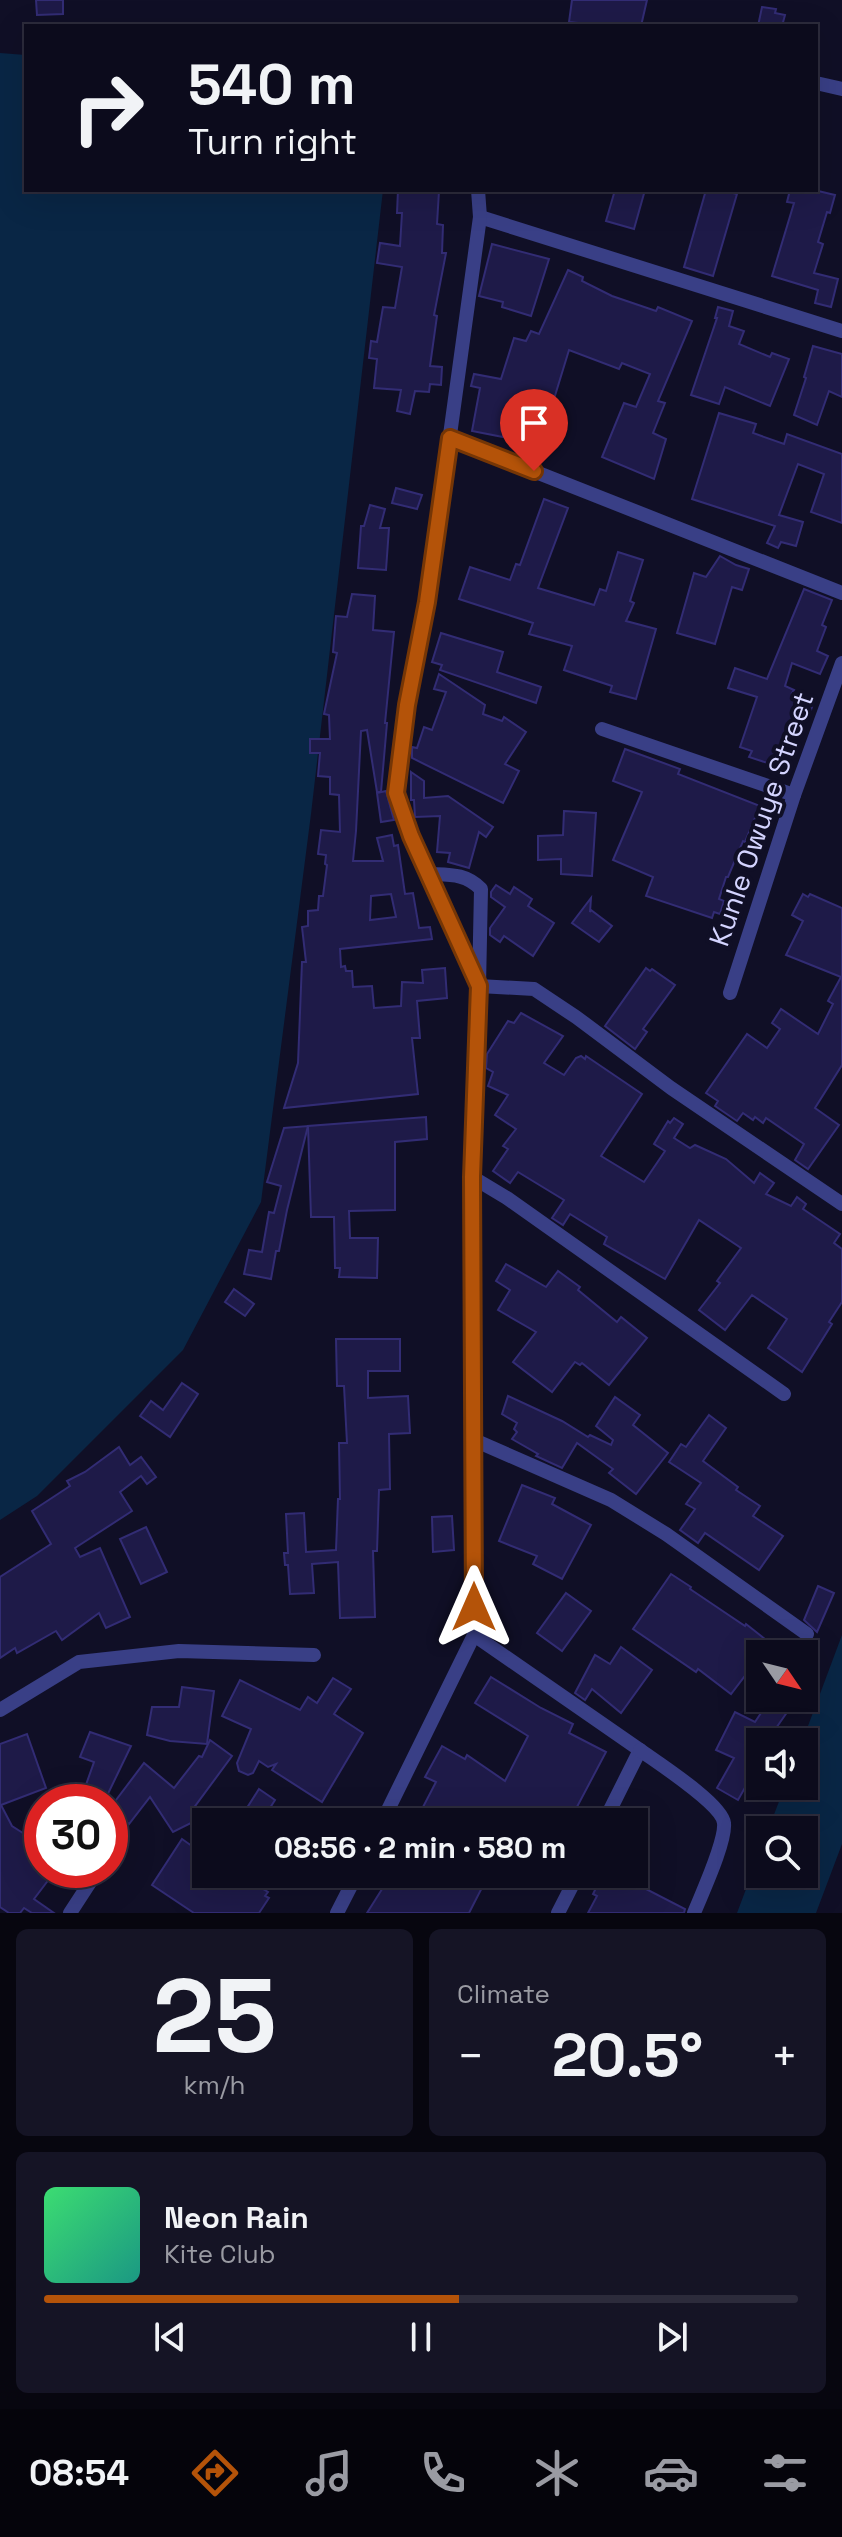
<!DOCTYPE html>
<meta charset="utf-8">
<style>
:root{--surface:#0c0b1c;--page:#151425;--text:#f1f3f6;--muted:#9a9ba3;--line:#2c2b3b;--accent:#b45309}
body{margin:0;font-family:"Space Grotesk",sans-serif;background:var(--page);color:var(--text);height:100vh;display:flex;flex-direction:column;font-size:30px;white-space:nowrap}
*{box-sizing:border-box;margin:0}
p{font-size:26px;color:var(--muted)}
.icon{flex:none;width:44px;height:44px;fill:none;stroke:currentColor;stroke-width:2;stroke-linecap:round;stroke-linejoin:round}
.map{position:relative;height:1913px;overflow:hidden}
.details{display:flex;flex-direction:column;gap:16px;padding:16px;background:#07060f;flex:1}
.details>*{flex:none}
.guide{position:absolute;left:24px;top:24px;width:794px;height:168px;border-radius:0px;box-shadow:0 8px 32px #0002,0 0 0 2px var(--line);background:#0c0b1c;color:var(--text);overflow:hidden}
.needle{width:52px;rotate:125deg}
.buttons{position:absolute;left:746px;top:1640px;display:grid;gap:16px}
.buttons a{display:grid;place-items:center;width:72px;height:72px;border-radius:0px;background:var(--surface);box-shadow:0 8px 32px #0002,0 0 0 2px var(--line);font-size:40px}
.speed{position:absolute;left:24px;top:1784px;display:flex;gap:16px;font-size:40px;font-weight:700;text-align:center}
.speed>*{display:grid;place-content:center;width:104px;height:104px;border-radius:50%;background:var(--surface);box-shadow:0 8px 32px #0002,0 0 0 2px var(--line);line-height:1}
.speed .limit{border:12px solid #d22;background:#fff;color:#111}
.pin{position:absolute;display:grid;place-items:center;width:68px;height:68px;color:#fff;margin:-82px -34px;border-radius:50% 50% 50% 0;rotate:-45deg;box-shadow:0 0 8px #0007}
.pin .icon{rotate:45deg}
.me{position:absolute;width:88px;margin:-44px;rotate:0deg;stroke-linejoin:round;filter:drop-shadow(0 0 6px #0008)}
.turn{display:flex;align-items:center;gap:28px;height:168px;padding:0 32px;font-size:36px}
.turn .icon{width:104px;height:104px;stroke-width:2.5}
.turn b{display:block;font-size:56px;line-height:68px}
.big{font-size:60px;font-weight:700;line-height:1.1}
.details .widget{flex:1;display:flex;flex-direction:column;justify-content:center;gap:12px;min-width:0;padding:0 28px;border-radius:12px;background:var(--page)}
.details .dial{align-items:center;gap:0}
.dial b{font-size:104px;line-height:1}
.song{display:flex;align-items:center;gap:24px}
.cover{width:96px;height:96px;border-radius:12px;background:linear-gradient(135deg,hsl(140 70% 55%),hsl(170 70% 35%))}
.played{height:8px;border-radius:4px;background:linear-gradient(90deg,var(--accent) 55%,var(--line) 55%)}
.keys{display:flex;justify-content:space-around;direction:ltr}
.heat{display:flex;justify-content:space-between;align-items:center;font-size:44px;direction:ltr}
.details .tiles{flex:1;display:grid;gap:16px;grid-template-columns:1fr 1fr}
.widget:last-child{grid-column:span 2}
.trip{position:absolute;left:192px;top:1808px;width:456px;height:80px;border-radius:0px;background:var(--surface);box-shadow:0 8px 32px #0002,0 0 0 2px var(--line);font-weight:700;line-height:80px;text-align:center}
.menu{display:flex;height:128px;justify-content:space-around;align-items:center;background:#05040b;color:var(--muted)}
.menu .icon{width:56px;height:56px}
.menu .on{color:var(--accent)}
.menu b{font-size:36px;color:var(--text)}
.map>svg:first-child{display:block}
.water{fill:#092645}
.building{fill:#1e1a48;stroke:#322c74;stroke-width:2;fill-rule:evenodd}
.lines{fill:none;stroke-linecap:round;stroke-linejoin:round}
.street{stroke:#393f86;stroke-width:14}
.route-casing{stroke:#753606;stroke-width:20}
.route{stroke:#b45309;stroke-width:14}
.labels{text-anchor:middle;stroke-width:8;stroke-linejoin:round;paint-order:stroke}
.street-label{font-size:28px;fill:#d4d4ff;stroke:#100f26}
</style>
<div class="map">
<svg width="842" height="1913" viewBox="0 0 842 1913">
<rect width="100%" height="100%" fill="#100f26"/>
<g class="water">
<path d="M0,53L26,55V190H383L311,814L261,1202L183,1350L37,1496L0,1520Z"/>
<path d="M842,1635V1844L816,1913H737L760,1852V1874H804V1830H768L785,1786H804V1742H802Z"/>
</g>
<g class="building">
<path d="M36,0H63V14L37,15Z"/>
<path d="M572,0H647L641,26H606L569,22Z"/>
<path d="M762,7L776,9L775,13L785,15L782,26H758Z"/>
<path d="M398,190L439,191L437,224L443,225L442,253H446L434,315L437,316L430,366L442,367L441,385L430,384L429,392L415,391L410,414L397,411L401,390L374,388L377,359L369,358L371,341L377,342L383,307L395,308L402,267L377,263L380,243L400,246L402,213H397Z"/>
<path d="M615,190H645L634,229L606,221Z"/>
<path d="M706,190H721L737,194L713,276L684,267Z"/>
<path d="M790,190H814L835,195L830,213L827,212L818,242L823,244L814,273L838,279L831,307L815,303L818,290L772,276L794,203L787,202Z"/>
<path d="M492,244L549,259L531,316L502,307L503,302L479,296Z"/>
<path d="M568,270L583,277L582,281L612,296L656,311L658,307L692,321L658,401L665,403L653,433L666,439L654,479L602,457L624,403L636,407L650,374L622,363L619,369L569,350L550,412L510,401L503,437L472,431L480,388L471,386L474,374L501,379L514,338L526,341L531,331L539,334Z"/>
<path d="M718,307L733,311L729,326L744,331L739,344L770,357L772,353L789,359L770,406L725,387L719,404L691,395L717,318H715Z"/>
<path d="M813,346L842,354V397L829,391L817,425L794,415L806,378L804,377Z"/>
<path d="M719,413L756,424L753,433L784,444L787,434L842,454V523L811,512L824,474L798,464L779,515L803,522L796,546L781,542L778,548L767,543L775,526L692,499Z"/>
<path d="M396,488L422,495L417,509L392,503Z"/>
<path d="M544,499L568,508L538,588L594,605L600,589L606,591L618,552L643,560L630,601L634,603L626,621L656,629L636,699L610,692L612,686L564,670L572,646L529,634L533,623L459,599L470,567L510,580L516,564L520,565Z"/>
<path d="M370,505L385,509L380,528H389L386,570L358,568L361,526H364Z"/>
<path d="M720,556L736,565L749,569L742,590L732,587L715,644L677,633L694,573L706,577Z"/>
<path d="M804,589L832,600L822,625L826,627L817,651L828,656L820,674L792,663L785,686L794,690L792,693L814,700L811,710L801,707L780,767L749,757L752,751L740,747L757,697L728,688L735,668L767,679Z"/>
<path d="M352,594L375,596L373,630L394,632L385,723H387L381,792H377L367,730L361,731L356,831L353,861H383L377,838L392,835L394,846L398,845L405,894L413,893L419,928L430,927L432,939L340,949L341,967L345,966L346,971H352L353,987L372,986L374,1008L401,1006L402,982L423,983L422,970L445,968L447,998L417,1001L420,1038H412L418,1094L284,1108L298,1063L302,962H306L302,927L308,926V911L318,910L319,896H323L327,865L325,864L326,855L318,854L321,830L340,832L339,795L330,794V777L318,776L320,753H310V739H330L329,715L324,714L337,653L333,652L336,616L347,617ZM391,894L396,917L370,920L371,896Z"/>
<path d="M441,633L503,652L497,672L541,687L536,703L440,670L442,665L432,662Z"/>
<path d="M439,674L485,705L483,714L502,721L504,717L526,732L505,764L519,771L503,803L412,758V747L417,748L424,727L432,730L446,692L434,689Z"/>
<path d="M625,749L680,769L678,774L760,806L745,842L743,841L728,877H726L719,899L724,901L720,914L714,912L712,918L646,896L653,877L613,860L642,792L613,781Z"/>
<path d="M411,772L424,781V798L448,796L493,827L486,837L479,832L469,868L448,862L450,853L437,852L440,816L415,817L414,800H411Z"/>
<path d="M386,791L394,820L381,822L377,793Z"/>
<path d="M564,811L596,813L592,876L561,874V859L538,860V836L563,835Z"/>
<path d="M496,885L510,894L514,887L532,899L528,906L554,923L533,956L504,936L500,942L490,935V928L505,907L491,897V892Z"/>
<path d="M803,894L808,897L810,894L842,908V1065L815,1108L839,1125L808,1169L795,1160L804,1144L766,1118L763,1123L755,1117L753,1120L743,1113L737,1121L715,1106L718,1101L706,1093L747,1034L767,1048L780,1029L772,1023L781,1009L818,1034L833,1004L828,1001L841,977L786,955L803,921L792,915Z"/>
<path d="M591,898L590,912L591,910L612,926L599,942L572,923Z"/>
<path d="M646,968L650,971L652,969L675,985L643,1029L647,1032L635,1049L605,1026Z"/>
<path d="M521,1013L563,1036L544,1063L564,1075L576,1058L581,1056L585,1059L586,1056L642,1094L601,1156L644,1182L665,1151L654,1144L668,1121L670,1123L674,1118L683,1124L674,1138L690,1148L695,1145L726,1159L754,1183L760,1173L774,1183L766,1194L791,1206L797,1197L806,1204L803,1209L840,1234L834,1243L842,1249V1302L829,1322L832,1324L802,1372L768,1348L787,1319L752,1295L725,1330L699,1310L720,1283L717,1281L741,1248L699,1220L665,1279L604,1244L607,1237L570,1214L563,1225L552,1218L564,1200L518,1172L510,1183L493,1171L508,1149L503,1146L516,1129L495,1115L508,1095L488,1086L493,1072L486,1068L487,1054L508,1021L514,1023Z"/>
<path d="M426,1117L427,1139L395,1142V1210L349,1211L350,1238H378L377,1278L339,1277L340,1268H335L334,1217H311L308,1126Z"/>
<path d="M308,1126L287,1210L279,1251H276L271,1279L244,1274L249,1250L262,1252L269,1212L274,1213L281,1186L267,1182L284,1128Z"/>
<path d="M506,1264L546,1287L558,1271L580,1287L578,1290L617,1322L621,1317L647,1338L609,1385L582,1363L580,1365L575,1362L552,1392L513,1362L536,1332L498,1310L510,1290L496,1281Z"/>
<path d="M234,1289L254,1304L245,1316L225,1302Z"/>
<path d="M336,1339H400V1371H368V1398L408,1396L410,1433L389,1434L390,1489L379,1490L377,1551H373L375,1617L340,1618L338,1562L312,1564L314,1593L290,1594L288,1565H285L284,1553H288L286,1514L304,1513L306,1552L336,1550L338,1499H340L339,1443H347L344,1386H337Z"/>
<path d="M182,1383L198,1394L170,1437L140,1416L151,1401L163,1410Z"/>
<path d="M508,1396L562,1421L588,1437L590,1435L611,1445L613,1440L596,1426L615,1397L640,1415L633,1425L668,1453L636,1494L609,1473L613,1469L577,1443L562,1468L536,1456L538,1454L512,1439L517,1432L514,1429L517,1423L502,1414Z"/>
<path d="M709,1415L726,1428L703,1461L738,1487L736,1490L760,1506L753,1516L783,1536L759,1570L705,1533L698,1543L680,1530L695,1509L686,1504L701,1483L669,1462L681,1444L686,1447Z"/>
<path d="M119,1447L130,1465L141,1457L156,1477L147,1484L141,1476L120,1492L132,1511L75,1548L80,1557L100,1548L130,1617L106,1628L99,1613L62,1640L56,1631L17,1653L15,1648L0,1658V1577L51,1544L32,1511L70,1486L67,1481L85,1472Z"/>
<path d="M522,1485L555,1498L552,1504L591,1525L562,1579L533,1564L537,1556L499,1541Z"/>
<path d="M452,1516L454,1550L433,1552L432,1517Z"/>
<path d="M146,1527L167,1572L141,1584L120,1539Z"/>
<path d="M671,1574L691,1587L690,1589L745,1626L746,1624L770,1643L731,1694L698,1669L696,1672L633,1629Z"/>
<path d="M818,1586L834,1593L817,1632L804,1620Z"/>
<path d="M566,1593L591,1611L562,1651L537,1633Z"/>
<path d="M621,1647L652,1670L621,1713L592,1689L585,1700L575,1693L595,1655L610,1664Z"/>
<path d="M491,1677L541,1708L573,1724L569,1733L606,1752L569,1822H452L423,1807L436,1782L425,1777L442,1746L465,1759L467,1755L505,1781L528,1736L475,1703Z"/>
<path d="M333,1678L351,1689L334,1714L363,1733L322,1802L272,1770L276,1764L268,1767L259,1761L253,1773L248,1775L239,1771L237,1763L251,1729L222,1716L240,1680L300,1710L308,1697L317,1703Z"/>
<path d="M182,1687L214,1691L207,1744L170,1741L147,1735L152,1707H179Z"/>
<path d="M771,1698H797L774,1731L801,1742H760V1781L751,1777L738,1800L717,1788L734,1758L716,1750L735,1712L755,1722Z"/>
<path d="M90,1732L131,1746L104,1802H89L81,1799L94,1762L80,1757Z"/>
<path d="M27,1734L46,1788L1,1805L12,1826L26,1835L42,1813V1870H56L34,1899L54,1913H32L24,1908L20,1913H9L0,1907V1744Z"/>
<path d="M210,1740L232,1756L193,1809L197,1820L173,1832L150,1797L129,1824L110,1808L144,1763L174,1788L199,1756L202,1757Z"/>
<path d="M259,1789L275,1800L261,1822H238Z"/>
<path d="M182,1839L206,1856V1874H239L268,1892L265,1896L269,1898L259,1913H194L152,1885Z"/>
<path d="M367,1874H489L469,1913H367L384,1886L366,1877Z"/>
<path d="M603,1874H617L685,1909L684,1913H588L597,1896L593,1894Z"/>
</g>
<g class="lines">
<g class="street">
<path d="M816,83L842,89"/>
<path d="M480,217L842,331"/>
<path d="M450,438L842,593"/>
<path d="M602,729L794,795"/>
<path d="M428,874C450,875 465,873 481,889L479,986L534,989L576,1017L671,1088L842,1204"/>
<path d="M730,993L794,795L842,663"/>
<path d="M472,1177L507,1198L784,1394"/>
<path d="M474,1440L611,1500L666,1534L807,1634"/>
<path d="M474,1635L640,1750L604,1822"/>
<path d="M0,1710L79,1662L179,1651L314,1655"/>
<path d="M640,1750C658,1763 722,1804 724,1823C726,1842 702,1893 694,1913"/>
<path d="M382,1822L474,1635L472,1177L479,986L411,836L396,793L407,705L427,602L480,217L478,190"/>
<path d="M110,1853L115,1845"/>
<path d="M70,1913L98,1870"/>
<path d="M337,1913L357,1874"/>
<path d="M558,1913L578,1874"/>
</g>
</g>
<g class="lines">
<g class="route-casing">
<path id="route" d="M474,1607L472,1177L479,986L411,836L396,793L407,705L427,602L450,438L534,471"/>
</g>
<use href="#route" class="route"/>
</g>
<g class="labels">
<g class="street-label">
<text transform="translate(761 819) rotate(-71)" y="10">Kunle Owuye Street</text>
</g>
</g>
</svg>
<div class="buttons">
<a><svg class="needle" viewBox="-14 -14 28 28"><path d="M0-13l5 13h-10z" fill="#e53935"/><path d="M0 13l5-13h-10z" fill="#9a9ba3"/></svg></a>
<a><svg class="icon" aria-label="sound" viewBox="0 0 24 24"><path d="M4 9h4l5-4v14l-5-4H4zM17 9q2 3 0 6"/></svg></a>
<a><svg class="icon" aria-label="search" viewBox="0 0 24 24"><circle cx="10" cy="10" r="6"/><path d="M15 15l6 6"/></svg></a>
</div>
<div class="speed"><div class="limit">30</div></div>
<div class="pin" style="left:534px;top:471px;background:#d93025"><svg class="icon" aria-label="arrive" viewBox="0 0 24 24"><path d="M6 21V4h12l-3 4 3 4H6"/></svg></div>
<svg class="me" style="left:474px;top:1607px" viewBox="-20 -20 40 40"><path d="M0-17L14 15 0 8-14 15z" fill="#b45309" stroke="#fff" stroke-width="4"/></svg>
<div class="trip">08:56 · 2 min · 580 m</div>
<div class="guide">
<div class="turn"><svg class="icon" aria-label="right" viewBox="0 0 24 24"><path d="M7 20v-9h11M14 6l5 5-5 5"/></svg><div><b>540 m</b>Turn right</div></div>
</div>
</div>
<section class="details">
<div class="tiles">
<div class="widget dial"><b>25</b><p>km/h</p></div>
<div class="widget"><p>Climate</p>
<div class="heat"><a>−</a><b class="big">20.5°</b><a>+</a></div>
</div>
<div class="widget">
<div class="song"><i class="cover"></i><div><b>Neon Rain</b><p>Kite Club</p></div></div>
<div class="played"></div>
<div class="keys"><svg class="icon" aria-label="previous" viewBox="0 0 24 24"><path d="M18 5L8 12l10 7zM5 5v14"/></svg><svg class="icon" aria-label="pause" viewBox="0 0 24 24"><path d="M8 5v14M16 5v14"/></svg><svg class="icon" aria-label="next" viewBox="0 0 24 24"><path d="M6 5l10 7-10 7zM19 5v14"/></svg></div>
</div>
</div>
</section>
<nav class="menu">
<b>08:54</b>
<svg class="icon on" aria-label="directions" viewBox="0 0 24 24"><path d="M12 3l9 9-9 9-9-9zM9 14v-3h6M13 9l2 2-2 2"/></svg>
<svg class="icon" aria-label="music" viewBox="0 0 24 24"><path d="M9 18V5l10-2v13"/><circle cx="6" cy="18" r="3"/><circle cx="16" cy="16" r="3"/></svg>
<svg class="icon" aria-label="phone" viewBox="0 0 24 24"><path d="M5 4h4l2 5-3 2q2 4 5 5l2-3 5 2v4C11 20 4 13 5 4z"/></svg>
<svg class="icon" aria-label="climate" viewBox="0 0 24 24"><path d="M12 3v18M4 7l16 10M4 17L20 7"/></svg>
<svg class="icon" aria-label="car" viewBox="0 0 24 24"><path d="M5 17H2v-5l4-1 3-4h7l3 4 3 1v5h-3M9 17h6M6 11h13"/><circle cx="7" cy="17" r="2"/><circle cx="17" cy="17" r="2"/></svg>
<svg class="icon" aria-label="filters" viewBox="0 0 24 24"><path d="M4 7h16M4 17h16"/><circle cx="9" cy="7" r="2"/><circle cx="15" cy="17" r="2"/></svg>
</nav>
